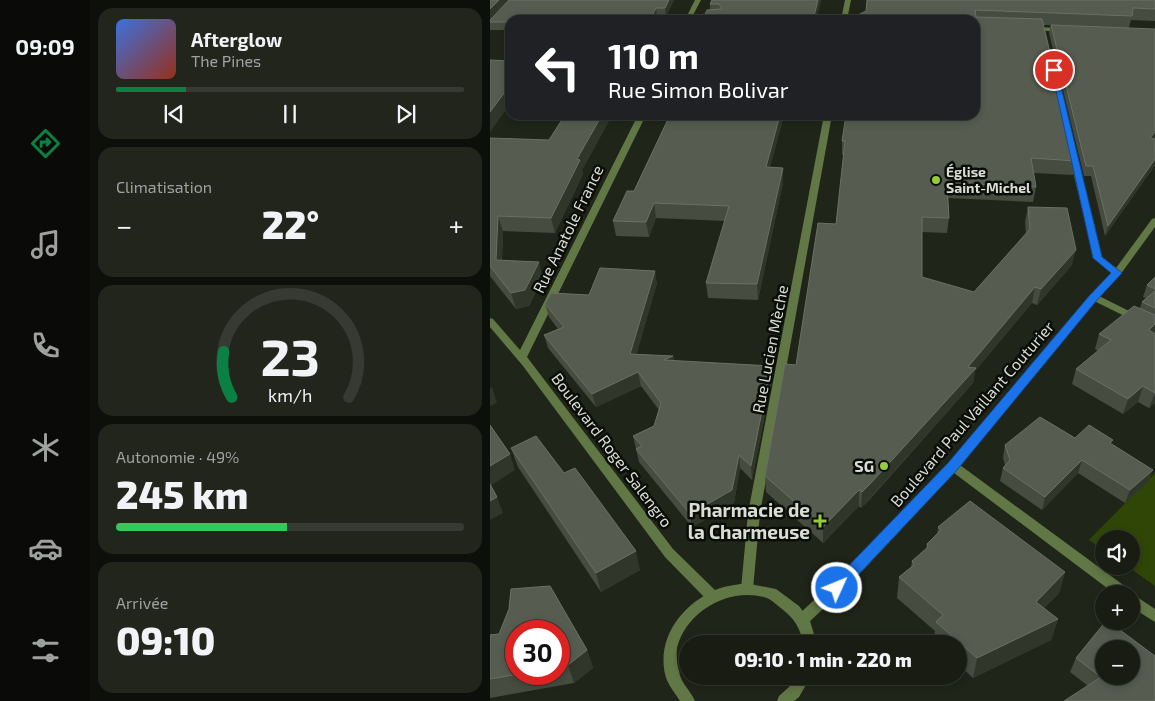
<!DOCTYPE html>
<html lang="fr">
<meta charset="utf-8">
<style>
:root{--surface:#181c13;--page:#21251c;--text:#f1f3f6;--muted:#9fa1a0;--line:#363a33;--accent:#0b8043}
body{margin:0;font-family:"Exo 2",sans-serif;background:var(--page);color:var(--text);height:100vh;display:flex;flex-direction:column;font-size:19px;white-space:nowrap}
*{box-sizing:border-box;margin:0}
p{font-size:16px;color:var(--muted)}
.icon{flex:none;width:28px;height:28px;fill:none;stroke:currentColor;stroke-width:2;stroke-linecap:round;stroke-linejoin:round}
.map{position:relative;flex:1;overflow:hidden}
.details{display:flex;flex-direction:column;gap:8px;padding:8px;background:#0d0f0a;width:400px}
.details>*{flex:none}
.top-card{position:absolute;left:15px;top:15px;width:475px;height:105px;border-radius:15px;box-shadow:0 2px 8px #0003,0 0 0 1px var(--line);background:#202124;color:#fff;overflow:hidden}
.tools{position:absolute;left:605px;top:530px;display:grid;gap:10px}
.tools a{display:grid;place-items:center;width:45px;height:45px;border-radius:50%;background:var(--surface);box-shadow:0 2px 8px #0003,0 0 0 1px var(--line);font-size:25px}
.speed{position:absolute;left:15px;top:620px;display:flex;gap:10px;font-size:25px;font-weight:700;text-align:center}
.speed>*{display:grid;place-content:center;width:65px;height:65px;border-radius:50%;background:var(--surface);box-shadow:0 2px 8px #0003,0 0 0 1px var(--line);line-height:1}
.speed .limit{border:8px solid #d22;background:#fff;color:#111}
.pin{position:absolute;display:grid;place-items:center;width:42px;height:42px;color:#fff;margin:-21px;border:2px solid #fff;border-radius:50%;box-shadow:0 1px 5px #0007}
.me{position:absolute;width:55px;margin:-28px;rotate:46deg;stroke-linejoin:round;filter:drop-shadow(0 0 4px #0008)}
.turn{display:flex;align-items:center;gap:18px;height:105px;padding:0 20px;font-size:22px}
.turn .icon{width:65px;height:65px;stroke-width:2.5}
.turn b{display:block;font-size:35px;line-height:42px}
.big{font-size:38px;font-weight:800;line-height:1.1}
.details .card{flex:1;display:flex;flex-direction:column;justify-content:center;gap:8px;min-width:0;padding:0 18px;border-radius:15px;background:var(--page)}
.details .dial{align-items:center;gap:0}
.dial svg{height:130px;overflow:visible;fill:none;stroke:var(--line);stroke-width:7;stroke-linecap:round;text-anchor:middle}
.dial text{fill:var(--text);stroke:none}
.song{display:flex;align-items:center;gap:15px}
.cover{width:60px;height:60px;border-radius:8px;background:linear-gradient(135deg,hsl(220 70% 55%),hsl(10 70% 35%))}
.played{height:5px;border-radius:2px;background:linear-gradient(90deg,var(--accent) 20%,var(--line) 20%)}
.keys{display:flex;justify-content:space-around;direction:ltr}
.heat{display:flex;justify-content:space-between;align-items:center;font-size:28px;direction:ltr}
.charge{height:8px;border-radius:4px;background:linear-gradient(90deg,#34c759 49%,var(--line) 0)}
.trip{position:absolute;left:189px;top:635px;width:288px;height:50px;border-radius:25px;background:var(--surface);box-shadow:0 2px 8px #0003,0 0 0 1px var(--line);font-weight:800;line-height:50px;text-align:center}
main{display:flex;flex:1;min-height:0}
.dock{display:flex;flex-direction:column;width:90px;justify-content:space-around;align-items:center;background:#0a0b08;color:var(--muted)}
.dock .icon{width:35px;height:35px}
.dock .selected{color:var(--accent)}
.dock b{font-size:22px;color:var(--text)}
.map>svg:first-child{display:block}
.green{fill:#304607}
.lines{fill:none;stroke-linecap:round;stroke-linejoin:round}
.minor{fill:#617745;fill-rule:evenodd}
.tertiary{fill:#617745;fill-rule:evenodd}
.wall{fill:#464c40;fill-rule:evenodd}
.shaded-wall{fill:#30362a}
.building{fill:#565c50;stroke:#6b7065;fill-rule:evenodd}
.route{fill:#1a73e8;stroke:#114b97}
.poi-dot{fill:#95cc3b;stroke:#0b0d08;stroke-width:2}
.labels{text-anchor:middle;stroke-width:5;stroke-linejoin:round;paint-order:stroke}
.far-poi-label{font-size:14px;font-weight:bold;fill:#daddd6;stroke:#0b0d08;text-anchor:start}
.street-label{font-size:16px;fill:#daddd6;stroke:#0b0d08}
.poi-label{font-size:16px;font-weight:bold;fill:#daddd6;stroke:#0b0d08;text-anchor:end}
.near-poi-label{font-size:19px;font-weight:bold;fill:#daddd6;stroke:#0b0d08;text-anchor:end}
</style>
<main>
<nav class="dock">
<b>09:09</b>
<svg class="icon selected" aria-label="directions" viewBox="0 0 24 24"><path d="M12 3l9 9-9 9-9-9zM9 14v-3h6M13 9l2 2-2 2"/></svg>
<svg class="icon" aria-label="music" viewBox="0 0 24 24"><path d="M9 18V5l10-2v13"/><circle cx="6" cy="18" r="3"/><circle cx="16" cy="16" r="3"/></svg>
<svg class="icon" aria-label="phone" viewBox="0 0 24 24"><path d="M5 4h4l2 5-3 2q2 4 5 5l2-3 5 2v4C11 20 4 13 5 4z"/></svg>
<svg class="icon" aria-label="climate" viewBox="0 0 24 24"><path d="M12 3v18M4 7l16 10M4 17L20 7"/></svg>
<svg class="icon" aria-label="car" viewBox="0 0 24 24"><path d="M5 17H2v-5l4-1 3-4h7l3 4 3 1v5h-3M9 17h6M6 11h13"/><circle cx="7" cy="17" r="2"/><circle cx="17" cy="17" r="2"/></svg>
<svg class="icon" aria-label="filters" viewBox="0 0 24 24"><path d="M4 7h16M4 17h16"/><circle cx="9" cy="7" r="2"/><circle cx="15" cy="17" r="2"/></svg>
</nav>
<section class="details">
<div class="card">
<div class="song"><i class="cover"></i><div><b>Afterglow</b><p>The Pines</p></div></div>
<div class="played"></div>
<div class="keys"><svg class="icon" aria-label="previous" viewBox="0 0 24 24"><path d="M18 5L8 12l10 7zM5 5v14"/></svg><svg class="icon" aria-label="pause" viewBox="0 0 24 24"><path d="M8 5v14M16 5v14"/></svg><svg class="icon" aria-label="next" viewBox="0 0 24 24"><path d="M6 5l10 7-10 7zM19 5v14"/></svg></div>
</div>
<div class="card"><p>Climatisation</p>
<div class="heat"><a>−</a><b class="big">22°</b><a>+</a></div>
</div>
<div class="card dial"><svg viewBox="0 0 100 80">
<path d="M14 69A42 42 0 1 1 86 69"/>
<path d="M14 69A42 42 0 0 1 9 41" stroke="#0b8043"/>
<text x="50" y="56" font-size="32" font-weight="700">23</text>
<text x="50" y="72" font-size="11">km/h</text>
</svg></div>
<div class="card"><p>Autonomie · 49%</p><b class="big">245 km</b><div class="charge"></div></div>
<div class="card"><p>Arrivée</p><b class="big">09:10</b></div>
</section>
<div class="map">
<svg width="665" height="701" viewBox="0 0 665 701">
<rect width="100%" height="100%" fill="#202519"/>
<path class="green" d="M665,473V586L637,566H641V539H614V550L599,540Z"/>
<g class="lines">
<g class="minor">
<path d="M205,0H211L202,17L229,18L232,20H195Z"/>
<path d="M355,0H361L357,20H351Z"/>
<path d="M539,27L574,28L577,30L574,32L541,30L538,28Z"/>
<path d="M148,115H156L37,357L183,549L227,592L229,596L227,600L222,602L217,600L175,557L33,366L0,327V318L3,319L30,350Z"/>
<path d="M334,115H342L270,513L263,589L262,593L257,595L252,593L251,589L258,513Z"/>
<path d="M579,149H582L586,151L612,257L626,268L662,219L665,218V227L630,275L609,296L665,324V331L604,301L470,465L640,590L641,593L665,609V622L641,607V594H625L464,473L363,581L318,623L313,625L308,623L306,619L308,615L353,573L459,463L600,295L622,273L604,258L578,151Z"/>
</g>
<g class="tertiary">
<path d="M255,583L286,589L309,606L320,621L327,644H313C311,629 304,618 292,609C288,606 282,600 277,598C240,586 196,611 187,648C186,655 187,665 189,671C190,682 201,691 205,701H190C185,693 177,684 175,674C167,637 192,605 225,590C234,586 246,585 255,583Z"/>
<path d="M306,676H321L309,697L304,701H287L289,696L299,687Z"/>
</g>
</g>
<g class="wall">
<path d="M184,0L176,16H167L165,20H20V30H0V20Z"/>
<path d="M222,0H331L326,20H212L220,9V4Z"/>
<path d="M665,0V21L641,20L639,27L665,165L615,236L601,176H594L559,33L561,25H553L586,161L583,175L544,173L546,187L543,202L458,198L459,218L457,233L432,232V277L484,292L536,234L535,222L538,207L582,265L547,305L542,303L485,371L483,383L380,499L371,508L369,506L333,543L276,492L275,476L346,224L354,155H352V141L376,11Z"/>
<path d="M75,115H122L92,170L93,174L65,233L13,231L12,260L53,278L39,306L26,309L0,276V138L59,140Z"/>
<path d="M175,115H294L280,167L293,168V183L268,300L218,298L216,283L235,221L166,218L159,237L126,236L123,221L144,191L178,120H175Z"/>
<path d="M665,277V403L659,408L648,402L633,414L582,384L586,369L608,351L605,349L609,334L650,308L652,302L656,298L653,297L657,285Z"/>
<path d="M167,283L146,355L183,356L184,361L281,366L282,379L262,480L250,468L244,503L202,527L149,462L143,436L164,426L169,410L151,386L106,407L58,348L54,335L68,329L59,317L55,304L99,295Z"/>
<path d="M585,438L621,444L658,482L635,503L588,473L552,510L510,481L513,468L515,465L513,458L515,445Z"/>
<path d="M21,448L74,473L150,570L111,592L28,467Z"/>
<path d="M448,527L575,572L569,593L554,608L568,619L561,640L483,678L468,664V644H445L443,642L445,631L407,598L409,577L421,567L422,561L436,549L437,544L447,534Z"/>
<path d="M60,586L97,650L103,668L84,683L0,698V635L9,634L19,609L21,589ZM26,631H69V674H26Z"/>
<path d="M665,656L598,686L580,672L586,658Z"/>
</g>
<g class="shaded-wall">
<path d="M9,0H19L0,19V9Z"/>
<path d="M179,0H184L176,16L175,8Z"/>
<path d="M328,0H331L326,20H323Z"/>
<path d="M166,8L167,16L165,20H163L162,16Z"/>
<path d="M20,85V104L0,132V112Z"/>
<path d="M112,115H122L92,170L93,174L65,233L61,218L87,159Z"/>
<path d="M290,115H294L276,182V167Z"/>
<path d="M665,132V139L660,138Z"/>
<path d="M665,159V165L615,236L618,226Z"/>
<path d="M293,168V183L268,300L267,284Z"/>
<path d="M164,203L166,218L159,237L156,222Z"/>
<path d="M8,216L13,231L11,276L6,260Z"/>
<path d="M586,250L582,265L547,305L551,289Z"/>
<path d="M49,262L53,278L39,306L26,309L21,293Z"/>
<path d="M165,271L167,283L143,367L140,354Z"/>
<path d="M545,287L542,303L485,371L483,383L371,508L372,492Z"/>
<path d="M665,324V333L659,330Z"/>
<path d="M183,356L185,369L174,360Z"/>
<path d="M281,366L282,379L262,480L261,466Z"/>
<path d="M148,372L151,386L106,407L102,394Z"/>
<path d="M653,386L648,402L633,414L638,399Z"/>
<path d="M2,387L7,403L0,406V388Z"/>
<path d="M665,393V403L659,408Z"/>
<path d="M20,454L25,470L0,486V466Z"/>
<path d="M249,455L250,468L244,503L202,527L200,514Z"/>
<path d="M592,460L588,473L552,510L555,497Z"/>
<path d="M663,470L658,482L635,503L640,490Z"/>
<path d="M369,490V506L333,543V527Z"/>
<path d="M7,497L13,513L0,520V501Z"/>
<path d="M146,551L150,570L111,592L106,573Z"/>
<path d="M575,572L569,593L540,622L546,602Z"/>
<path d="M568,619L561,640L483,678L487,658Z"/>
<path d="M97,650L103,668L84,683L78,665Z"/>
</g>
<g class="building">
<path d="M0,0H9L0,9Z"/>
<path d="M19,0H179L175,8H166L162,16L153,15L151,20H20V22H0V20Z"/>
<path d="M222,0H328L323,20H212L217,10L232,9L229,4H220Z"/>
<path d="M377,0H665V9L643,8L642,16L485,10L486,17L552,19L586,161L541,158L546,187L457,183L459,218L432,217V277L484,292L540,229L538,207L577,208L586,250L551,289L545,287L478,367L486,368L381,483L372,492L369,490L333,527L275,476L295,364L306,365L328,223L346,224L355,141H352L356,115H485V20H358L376,11Z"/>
<path d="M561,25L665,29V132L660,138L665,139V159L618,226L603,166H596Z"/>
<path d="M0,60L20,61V85L0,112Z"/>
<path d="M75,115H112L87,159L90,160L61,218L8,216L6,260L49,262L35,290L21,293L0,266V138L59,140Z"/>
<path d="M180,115H290L276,167L293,168L267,284L216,283L239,206L164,203L156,222L123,221L137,191H144Z"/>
<path d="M110,268L165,271L140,354L183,356L174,360L281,366L261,466L249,455L242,490L200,514L146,449L152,446L143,436L164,426L171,403L148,372L102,394L54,335L74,327L55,304L61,293L99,295Z"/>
<path d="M665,277V289L657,285Z"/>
<path d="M665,291V308L652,302Z"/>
<path d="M644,306L665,315V324L659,330L665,334V393L653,386L638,399L586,369L621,340L609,334Z"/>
<path d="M550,417L585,438L599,425L623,440L620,443L663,470L640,490L592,460L555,497L513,468L520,460L515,445Z"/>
<path d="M0,425L20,454L0,466Z"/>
<path d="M46,436L74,473L85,468L146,551L106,573L21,448Z"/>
<path d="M0,484L7,497L0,501Z"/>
<path d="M480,501L575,572L546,602L568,619L487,658L446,622L453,615L409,577L424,565L422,561L438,547L437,544L451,530L448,527Z"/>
<path d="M60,586L97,650L78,665L69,667V631H26V674H29L0,679V635L9,634L19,609L21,589Z"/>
<path d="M616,621H618L665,656V701H574L611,677L586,658ZM614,649H641V676H614Z"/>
</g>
<path class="route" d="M561,68L567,70L612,257L632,273L607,300L467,470L352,592L347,594L342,592L339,588L342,583L458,463L600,295L621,273L603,258Z"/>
<g class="poi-dot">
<circle cx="446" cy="180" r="5"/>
<circle cx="394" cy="466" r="5"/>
<path d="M327.5 513.5h5v5h5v5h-5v5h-5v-5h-5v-5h5z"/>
</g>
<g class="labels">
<g class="far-poi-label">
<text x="456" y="177">Église<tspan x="456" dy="16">Saint-Michel</tspan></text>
</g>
<g class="street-label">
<text transform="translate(78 229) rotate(-64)" y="6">Rue Anatole France</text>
<text transform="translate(280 349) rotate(-79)" y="6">Rue Lucien Mèche</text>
<text transform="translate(482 414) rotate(-49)" y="6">Boulevard Paul Vaillant Couturier</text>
<text transform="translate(122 450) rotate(53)" y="6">Boulevard Roger Salengro</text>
</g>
<g class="poi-label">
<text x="384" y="472">SG</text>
</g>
<g class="near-poi-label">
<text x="320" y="517">Pharmacie de<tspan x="320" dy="22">la Charmeuse</tspan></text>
</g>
</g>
</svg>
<div class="tools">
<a><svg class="icon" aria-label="sound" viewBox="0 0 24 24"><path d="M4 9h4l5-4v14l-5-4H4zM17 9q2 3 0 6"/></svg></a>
<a>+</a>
<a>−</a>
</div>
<div class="speed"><div class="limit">30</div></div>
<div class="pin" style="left:564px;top:70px;background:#d93025"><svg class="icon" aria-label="arrive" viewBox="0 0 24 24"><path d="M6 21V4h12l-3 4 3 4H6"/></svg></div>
<svg class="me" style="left:347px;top:588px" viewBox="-20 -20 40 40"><circle r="17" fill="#1a73e8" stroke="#fff" stroke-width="3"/><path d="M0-11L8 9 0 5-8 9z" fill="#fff"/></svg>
<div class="trip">09:10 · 1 min · 220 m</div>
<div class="top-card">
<div class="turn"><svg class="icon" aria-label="left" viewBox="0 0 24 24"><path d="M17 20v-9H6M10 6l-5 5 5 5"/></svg><div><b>110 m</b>Rue Simon Bolivar</div></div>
</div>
</div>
</main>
